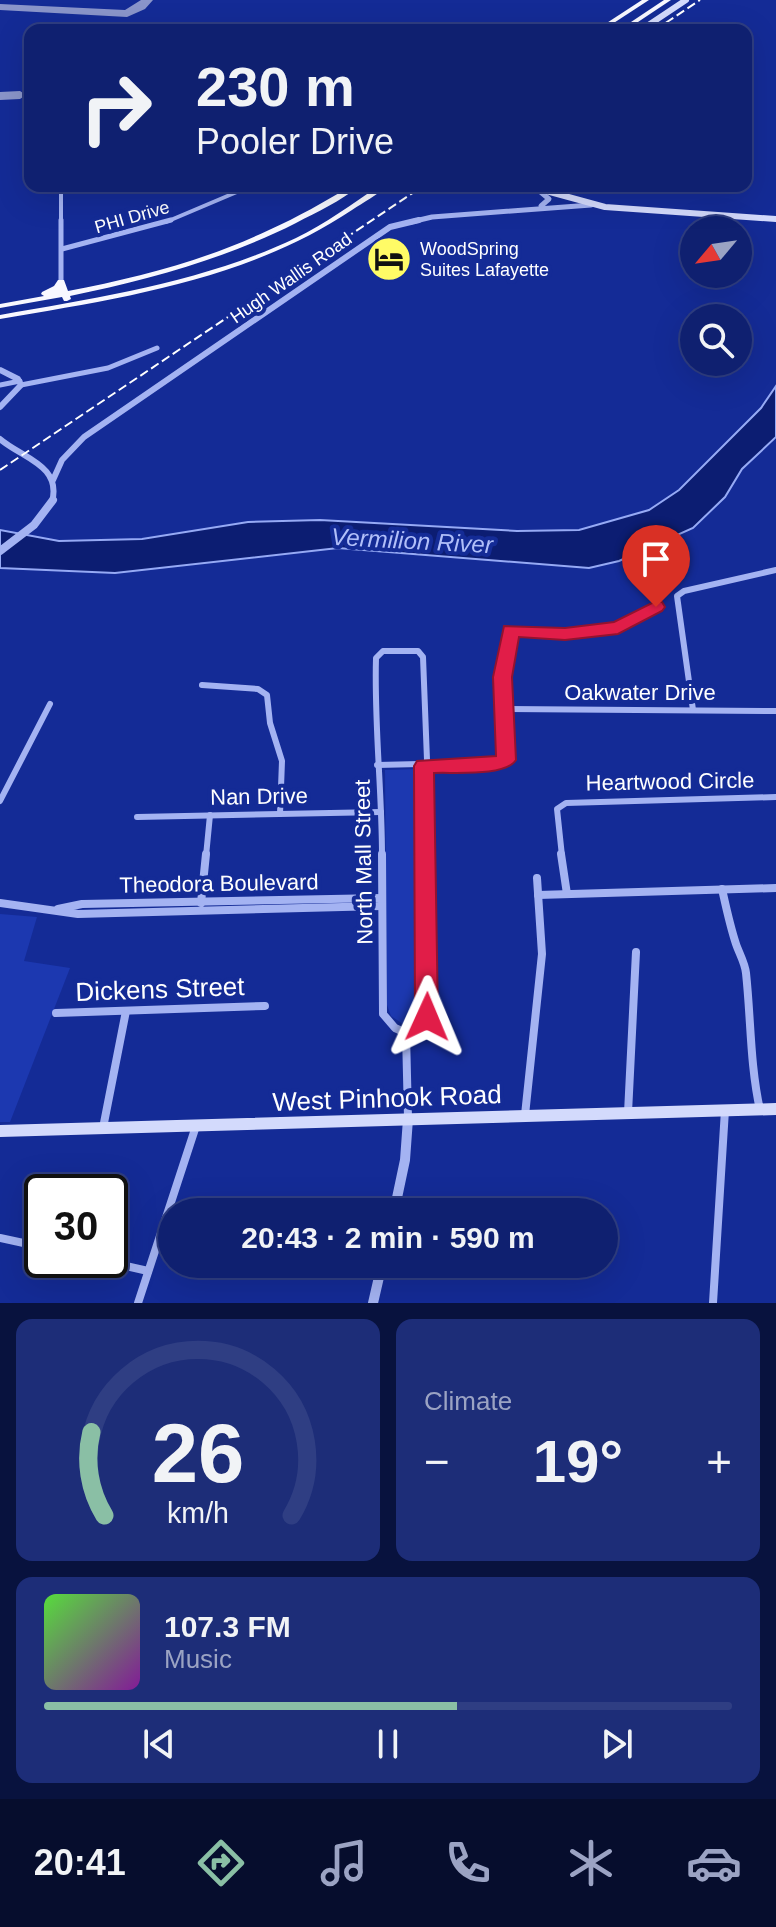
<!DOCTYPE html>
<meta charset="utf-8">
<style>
:root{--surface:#0f2070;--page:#1d2d78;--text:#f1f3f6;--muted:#9ba3c3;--line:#2f3e83;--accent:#8abfa5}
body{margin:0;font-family:Helvetica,sans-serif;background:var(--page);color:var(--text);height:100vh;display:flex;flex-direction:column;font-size:30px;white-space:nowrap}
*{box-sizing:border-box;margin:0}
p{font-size:26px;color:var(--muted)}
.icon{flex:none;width:44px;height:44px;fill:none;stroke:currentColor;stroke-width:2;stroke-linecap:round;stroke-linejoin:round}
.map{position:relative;height:1303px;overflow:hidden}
.side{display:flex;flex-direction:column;gap:16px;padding:16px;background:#08123e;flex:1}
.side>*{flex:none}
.top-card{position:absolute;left:24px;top:24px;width:728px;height:168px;border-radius:16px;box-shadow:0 8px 32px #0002,0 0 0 2px var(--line);background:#0f2070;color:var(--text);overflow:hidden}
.needle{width:52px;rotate:241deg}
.tools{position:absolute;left:680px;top:216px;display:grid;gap:16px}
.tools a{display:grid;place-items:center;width:72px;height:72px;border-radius:50%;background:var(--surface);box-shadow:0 8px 32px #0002,0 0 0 2px var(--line);font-size:40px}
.speed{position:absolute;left:24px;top:1174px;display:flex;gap:16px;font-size:40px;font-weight:700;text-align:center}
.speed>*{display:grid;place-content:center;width:104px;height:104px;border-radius:50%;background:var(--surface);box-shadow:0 8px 32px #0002,0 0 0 2px var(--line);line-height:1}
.speed .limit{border:4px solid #111;border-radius:12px;background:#fff;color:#111}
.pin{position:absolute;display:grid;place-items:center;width:68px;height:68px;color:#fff;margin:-82px -34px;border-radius:50% 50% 50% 0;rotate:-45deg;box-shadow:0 0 8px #0007}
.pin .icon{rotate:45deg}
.me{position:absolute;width:88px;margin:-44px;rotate:1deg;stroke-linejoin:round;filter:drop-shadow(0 0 6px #0008)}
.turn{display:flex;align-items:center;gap:28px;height:168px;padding:0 40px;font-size:36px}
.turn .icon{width:104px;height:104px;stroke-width:2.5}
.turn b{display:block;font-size:56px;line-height:68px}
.big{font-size:60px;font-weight:700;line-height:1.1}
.side .card{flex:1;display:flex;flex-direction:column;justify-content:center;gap:12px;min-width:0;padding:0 28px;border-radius:16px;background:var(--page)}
.side .dial{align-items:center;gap:0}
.dial svg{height:208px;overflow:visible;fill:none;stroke:var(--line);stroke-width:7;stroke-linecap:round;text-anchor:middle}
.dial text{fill:var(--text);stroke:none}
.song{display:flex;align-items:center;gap:24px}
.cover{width:96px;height:96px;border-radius:12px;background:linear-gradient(135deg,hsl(110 70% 55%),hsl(290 70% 35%))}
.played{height:8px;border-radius:4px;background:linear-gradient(90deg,var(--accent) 60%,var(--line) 60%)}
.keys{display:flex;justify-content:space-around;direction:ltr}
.heat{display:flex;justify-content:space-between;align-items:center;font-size:44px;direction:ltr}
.side .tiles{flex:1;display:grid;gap:16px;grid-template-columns:1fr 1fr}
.card:last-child{grid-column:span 2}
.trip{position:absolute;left:158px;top:1198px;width:460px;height:80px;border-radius:40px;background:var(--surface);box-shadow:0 8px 32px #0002,0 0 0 2px var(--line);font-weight:700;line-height:80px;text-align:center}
.tabs{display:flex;height:128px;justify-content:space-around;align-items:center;background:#060d2d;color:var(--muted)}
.tabs .icon{width:56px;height:56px}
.tabs .active{color:var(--accent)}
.tabs b{font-size:36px;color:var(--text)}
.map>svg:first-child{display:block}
.green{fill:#1c38b0}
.water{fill:#0c1d72;stroke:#96aaf5;stroke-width:2}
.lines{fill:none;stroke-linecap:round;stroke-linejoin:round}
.taxiway{fill:#8a95ca;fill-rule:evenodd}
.minor-far3{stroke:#a4b3f2;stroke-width:4}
.minor-far2{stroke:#a4b3f2;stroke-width:5}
.minor-far1{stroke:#a4b3f2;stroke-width:6}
.minor{stroke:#a4b3f2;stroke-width:8}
.tertiary-far3{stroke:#a4b3f2;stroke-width:5}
.tertiary-far2{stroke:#a4b3f2;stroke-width:6}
.tertiary-far1{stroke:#a4b3f2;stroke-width:8}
.tertiary{stroke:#a4b3f2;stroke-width:10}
.secondary-far1{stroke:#d3dafc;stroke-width:6}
.secondary{stroke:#d3dafc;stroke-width:12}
.trunk{fill:#f8f8ff;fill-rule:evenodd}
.rail{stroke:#fff;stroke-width:2;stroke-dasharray:9 4;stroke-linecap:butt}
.route{fill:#e11d48;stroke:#92132f;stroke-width:2}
.labels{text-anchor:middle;stroke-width:8;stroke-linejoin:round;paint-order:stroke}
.far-street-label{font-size:18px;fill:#fff;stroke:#142b96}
.far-poi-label{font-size:18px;fill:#fff;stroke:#142b96;text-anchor:start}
.street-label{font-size:22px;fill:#fff;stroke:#142b96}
.water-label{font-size:24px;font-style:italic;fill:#b1bff9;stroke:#142b96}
.near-street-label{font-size:26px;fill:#fff;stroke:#142b96}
</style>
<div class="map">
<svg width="776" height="1303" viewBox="0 0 776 1303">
<rect width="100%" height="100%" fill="#142b96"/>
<g class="green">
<path d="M418,769L425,1007L416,1022L403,1024L391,1016L387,1005L385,770Z"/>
<path d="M0,914L37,917L24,961L70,968L10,1122H0Z"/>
</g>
<path class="water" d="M776,386V437L742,469L725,497L693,528L619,561L589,568L338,548L115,573L0,568V530L59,541L142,539L248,522L320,520L517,531L579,530L649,510L679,490L761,408Z"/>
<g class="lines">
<g class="taxiway">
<path d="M141,0H153L145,9L127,17L0,10V4L125,10Z"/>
<path d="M0,92L20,91L26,95L20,99L0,100Z"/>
</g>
<g class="minor-far3">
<path d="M61,186V222"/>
<path d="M166,222L251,186"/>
</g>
<g class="minor-far2">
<path d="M61,220V282"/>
<path d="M62,249L171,220"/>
<path d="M0,385L20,381"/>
<path d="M21,385L108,368L157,348"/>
</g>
<g class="minor-far1">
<path d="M202,685L258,689L267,695L270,723L282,761L280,814"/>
<path d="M504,709L776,711"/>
<path d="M693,710L677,596L684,591L776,570"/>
<path d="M377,765L505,762L503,677L511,630L565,634L618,628L656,607"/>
<path d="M0,801L50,704"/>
<path d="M137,817L381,812"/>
<path d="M206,856L210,815"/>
<path d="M382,856C382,789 374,725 376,658L383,651H418L423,657L427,760L422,770L424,856"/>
<path d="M562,856L557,809L566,803L776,797"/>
</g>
<g class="minor">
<path d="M382,854L383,1014L395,1028L406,1033L421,1027L428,1006L424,854"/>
<path d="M561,854L567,894"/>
<path d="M722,889C726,907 730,926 736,944C739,953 745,963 746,973C751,1019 750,1065 760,1110"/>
<path d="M538,895L776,888"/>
<path d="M0,903L78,914L382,906"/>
<path d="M201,903L206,854"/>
<path d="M58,909L82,904L382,898"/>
<path d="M56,1013L265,1006"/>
<path d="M406,1033L408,1118"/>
<path d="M628,1113L636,952"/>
<path d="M525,1115L542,954L537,878"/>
<path d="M103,1128L126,1011"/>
<path d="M0,1238L42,1247"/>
<path d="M99,1260L148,1271"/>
<path d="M138,1303L196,1126"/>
<path d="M713,1303L725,1110"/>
</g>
<g class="tertiary-far3">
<path d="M537,189L549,199L541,206"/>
<path d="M411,222L432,217L591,205"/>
</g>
<g class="tertiary-far2">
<path d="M0,370L18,379L21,385L0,407"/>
<path d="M0,439C22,458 62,465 52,502"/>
<path d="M53,480L62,460L84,437L390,227L419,220"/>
</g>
<path class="tertiary-far1" d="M0,551L34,525L53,500"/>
<g class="tertiary">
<path d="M394,1212L405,1160L408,1119"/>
<path d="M373,1303L382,1264"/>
</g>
<g class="secondary-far1">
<path d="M641,30L686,0"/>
<path d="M528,186L605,207L776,219"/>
</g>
<path class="secondary" d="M0,1131L776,1109"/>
<g class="trunk">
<path d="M642,0H649L603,30H596Z"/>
<path d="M664,0H671L626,30H619Z"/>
<path d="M351,186H359C341,201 317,212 296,223C225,259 148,280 70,296L71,299L67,301H64L62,297L0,308V304L44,296L41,294L42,292L54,286L58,280H64L68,291C137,278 206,260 269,230C298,217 324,202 351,186Z"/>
<path d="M379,186H387C377,195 364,202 352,210C247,280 122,298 0,319V315C101,297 203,282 296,238C325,224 352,204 379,186Z"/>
</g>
<g class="rail">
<path d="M655,30L700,0"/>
<path d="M0,470L423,186"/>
</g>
</g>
<path class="route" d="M656,601L662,602L665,607L662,611L618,634L565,640L519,637L512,677L516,760C505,777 454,772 434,773L438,1017L435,1024L427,1027L419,1024L415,1017L414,766L417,761L496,756L493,677L504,626L565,628L614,622Z"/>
<defs>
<g id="hotel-disc" transform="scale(2.3)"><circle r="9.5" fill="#fffb66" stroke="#142b96"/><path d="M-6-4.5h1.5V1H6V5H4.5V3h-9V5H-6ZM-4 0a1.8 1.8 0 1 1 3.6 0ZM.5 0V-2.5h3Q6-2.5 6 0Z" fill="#111"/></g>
</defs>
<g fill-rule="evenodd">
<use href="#hotel-disc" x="389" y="259"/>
</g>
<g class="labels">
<g class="far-street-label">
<text transform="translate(132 217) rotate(-16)" y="6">PHI Drive</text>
<text transform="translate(291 278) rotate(-35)" y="6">Hugh Wallis Road</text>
</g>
<g class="far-poi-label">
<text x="420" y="255">WoodSpring<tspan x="420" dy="21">Suites Lafayette</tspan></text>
</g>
<g class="street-label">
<text x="640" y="700">Oakwater Drive</text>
<text transform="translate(670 781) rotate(-1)" y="8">Heartwood Circle</text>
<text transform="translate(259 796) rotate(-1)" y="8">Nan Drive</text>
<text transform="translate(363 862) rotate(-91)" y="8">North Mall Street</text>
<text transform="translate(219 883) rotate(-1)" y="8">Theodora Boulevard</text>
</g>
<g class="water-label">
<text transform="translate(412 541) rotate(3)" y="8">Vermilion River</text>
</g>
<g class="near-street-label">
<text transform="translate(160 989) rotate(-2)" y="9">Dickens Street</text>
<text transform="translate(387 1098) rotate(-2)" y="9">West Pinhook Road</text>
</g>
</g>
</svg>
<div class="tools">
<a><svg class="needle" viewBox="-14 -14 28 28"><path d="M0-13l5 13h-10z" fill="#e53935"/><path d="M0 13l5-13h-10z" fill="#9ba3c3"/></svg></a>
<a><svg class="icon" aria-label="search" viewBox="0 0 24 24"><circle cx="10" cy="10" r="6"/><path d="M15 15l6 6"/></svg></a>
</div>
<div class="speed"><div class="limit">30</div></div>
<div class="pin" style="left:656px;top:607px;background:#d93025"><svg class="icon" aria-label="arrive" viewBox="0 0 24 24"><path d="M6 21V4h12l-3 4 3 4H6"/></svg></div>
<svg class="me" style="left:427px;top:1017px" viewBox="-20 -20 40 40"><path d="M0-17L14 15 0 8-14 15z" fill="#e11d48" stroke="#fff" stroke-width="4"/></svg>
<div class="trip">20:43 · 2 min · 590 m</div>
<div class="top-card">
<div class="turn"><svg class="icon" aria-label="right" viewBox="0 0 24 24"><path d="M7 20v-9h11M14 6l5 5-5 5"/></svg><div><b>230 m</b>Pooler Drive</div></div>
</div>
</div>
<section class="side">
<div class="tiles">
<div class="card dial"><svg viewBox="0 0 100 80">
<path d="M14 69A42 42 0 1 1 86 69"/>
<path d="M14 69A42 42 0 0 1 9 37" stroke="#8abfa5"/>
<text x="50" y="56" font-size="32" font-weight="700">26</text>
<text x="50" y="72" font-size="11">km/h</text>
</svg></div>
<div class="card"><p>Climate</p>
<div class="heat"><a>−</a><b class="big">19°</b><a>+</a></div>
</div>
<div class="card">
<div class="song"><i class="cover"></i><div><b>107.3 FM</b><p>Music</p></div></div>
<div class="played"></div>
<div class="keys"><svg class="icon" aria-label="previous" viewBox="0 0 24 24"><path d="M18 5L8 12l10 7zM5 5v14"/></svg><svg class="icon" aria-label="pause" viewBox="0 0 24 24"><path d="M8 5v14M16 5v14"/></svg><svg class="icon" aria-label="next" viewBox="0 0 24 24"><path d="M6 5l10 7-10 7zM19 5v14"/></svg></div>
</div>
</div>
</section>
<nav class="tabs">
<b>20:41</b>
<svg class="icon active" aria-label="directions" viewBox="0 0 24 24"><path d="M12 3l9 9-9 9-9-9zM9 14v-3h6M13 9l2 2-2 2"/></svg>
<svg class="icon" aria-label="music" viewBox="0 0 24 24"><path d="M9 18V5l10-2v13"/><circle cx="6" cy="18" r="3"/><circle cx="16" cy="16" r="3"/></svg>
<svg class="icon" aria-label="phone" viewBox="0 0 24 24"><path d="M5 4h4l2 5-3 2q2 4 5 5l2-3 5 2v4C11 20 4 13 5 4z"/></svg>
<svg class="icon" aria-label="climate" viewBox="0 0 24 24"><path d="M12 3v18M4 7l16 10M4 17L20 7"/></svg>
<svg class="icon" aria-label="car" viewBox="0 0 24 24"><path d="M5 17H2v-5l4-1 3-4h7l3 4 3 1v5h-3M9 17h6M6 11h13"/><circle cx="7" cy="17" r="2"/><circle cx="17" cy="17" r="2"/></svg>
</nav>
